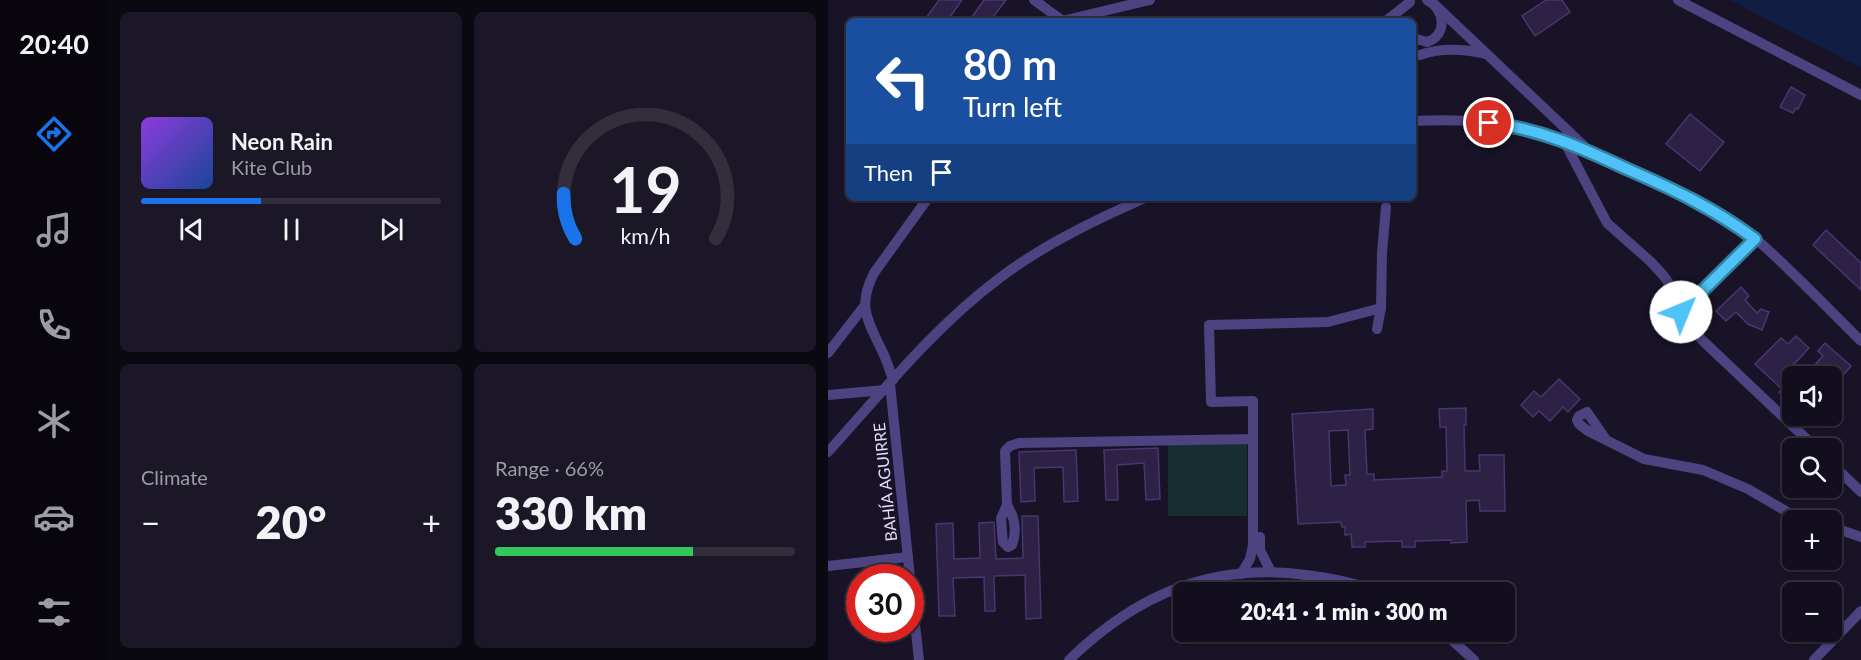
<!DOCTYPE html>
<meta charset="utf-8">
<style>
:root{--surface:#130e1d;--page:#1c1726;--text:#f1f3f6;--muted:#9d9ca4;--line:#322e3b;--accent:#1a73e8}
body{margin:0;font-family:Lato,sans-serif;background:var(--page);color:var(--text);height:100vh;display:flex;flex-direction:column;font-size:22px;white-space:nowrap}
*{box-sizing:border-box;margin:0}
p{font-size:20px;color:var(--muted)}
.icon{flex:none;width:33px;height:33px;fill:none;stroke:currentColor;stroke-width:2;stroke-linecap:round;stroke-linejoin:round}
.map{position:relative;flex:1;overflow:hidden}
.sheet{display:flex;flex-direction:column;gap:12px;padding:12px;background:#0a0810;width:720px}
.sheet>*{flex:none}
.hud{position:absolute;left:18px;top:18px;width:570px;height:183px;border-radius:9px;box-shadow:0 2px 4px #0004,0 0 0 2px var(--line);background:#1a4fa0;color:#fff;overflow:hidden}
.buttons{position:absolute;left:954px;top:366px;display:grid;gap:12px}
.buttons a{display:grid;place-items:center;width:60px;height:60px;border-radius:9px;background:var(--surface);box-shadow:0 2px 4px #0004,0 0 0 2px var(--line);font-size:30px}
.speed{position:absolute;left:18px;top:564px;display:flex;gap:12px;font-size:30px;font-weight:700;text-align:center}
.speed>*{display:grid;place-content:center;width:78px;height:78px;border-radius:50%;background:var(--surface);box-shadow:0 2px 4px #0004,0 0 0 2px var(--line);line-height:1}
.speed .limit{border:9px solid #d22;background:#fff;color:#111}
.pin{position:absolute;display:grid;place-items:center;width:51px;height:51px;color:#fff;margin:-26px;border:3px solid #fff;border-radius:50%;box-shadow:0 2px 6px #0007}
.me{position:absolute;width:66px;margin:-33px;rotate:45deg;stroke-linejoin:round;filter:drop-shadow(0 0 4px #0008)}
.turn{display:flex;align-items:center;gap:21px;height:126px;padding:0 18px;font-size:27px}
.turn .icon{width:78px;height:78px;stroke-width:2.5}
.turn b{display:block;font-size:42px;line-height:51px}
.then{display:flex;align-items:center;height:57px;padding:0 18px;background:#0003;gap:12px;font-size:22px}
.big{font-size:45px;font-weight:800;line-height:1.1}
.sheet .card{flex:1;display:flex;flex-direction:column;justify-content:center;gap:9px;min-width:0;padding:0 21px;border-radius:9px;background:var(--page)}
.sheet .dial{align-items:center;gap:0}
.dial svg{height:156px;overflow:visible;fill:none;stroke:var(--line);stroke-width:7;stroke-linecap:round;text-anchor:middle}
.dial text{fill:var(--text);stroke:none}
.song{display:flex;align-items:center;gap:18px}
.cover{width:72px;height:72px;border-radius:9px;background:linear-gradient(135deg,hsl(270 70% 55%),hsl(220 70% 35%))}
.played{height:6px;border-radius:3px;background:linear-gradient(90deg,var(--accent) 40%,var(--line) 40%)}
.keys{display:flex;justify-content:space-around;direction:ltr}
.heat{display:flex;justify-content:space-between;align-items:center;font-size:33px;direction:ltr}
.charge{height:9px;border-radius:4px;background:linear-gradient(90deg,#34c759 66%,var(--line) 0)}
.sheet .tiles{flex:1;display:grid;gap:12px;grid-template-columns:repeat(2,1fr)}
.trip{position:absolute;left:345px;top:582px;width:342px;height:60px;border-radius:9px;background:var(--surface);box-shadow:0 2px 4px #0004,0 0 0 2px var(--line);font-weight:800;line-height:60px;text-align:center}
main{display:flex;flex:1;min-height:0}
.menu{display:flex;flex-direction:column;width:108px;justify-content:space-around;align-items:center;background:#08060c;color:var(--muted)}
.menu .icon{width:42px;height:42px}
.menu .current{color:var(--accent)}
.menu b{font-size:27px;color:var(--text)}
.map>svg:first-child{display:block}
.green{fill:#172e30}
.water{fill:#111d42}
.building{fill:#2d2146;stroke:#48366f;stroke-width:1.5;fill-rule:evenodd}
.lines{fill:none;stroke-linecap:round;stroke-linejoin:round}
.minor{stroke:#4d4381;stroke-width:10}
.route-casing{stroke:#337fa1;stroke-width:15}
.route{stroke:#4fc3f7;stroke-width:10}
.labels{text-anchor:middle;stroke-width:6;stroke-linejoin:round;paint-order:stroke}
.street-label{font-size:16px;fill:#e4ddfb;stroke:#191327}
</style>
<main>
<nav class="menu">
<b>20:40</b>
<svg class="icon current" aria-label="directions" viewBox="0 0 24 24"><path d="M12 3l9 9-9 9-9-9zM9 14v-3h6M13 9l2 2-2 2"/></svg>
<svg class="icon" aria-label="music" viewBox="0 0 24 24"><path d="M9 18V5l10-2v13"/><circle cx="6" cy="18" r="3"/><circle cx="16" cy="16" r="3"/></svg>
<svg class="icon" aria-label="phone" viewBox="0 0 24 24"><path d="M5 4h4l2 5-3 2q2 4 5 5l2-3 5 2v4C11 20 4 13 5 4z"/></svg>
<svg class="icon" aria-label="climate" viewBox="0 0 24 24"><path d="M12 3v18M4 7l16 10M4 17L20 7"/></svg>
<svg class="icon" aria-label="car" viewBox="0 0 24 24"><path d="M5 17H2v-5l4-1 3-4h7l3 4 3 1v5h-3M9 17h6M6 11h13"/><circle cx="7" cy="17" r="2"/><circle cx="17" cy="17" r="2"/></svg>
<svg class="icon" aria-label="filters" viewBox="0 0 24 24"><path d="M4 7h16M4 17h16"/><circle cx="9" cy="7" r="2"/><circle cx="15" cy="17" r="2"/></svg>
</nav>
<section class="sheet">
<div class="tiles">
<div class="card">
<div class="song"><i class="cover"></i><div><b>Neon Rain</b><p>Kite Club</p></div></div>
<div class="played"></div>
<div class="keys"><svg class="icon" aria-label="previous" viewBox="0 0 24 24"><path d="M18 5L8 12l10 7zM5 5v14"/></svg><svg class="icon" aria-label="pause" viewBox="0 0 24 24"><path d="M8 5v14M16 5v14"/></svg><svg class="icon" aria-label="next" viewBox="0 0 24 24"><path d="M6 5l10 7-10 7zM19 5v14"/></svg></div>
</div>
<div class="card dial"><svg viewBox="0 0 100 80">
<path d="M14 69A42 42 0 1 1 86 69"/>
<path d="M14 69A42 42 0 0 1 8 46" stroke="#1a73e8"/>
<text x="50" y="56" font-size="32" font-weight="700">19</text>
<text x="50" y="72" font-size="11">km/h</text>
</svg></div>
<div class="card"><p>Climate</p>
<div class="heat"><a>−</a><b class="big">20°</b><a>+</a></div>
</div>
<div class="card"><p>Range · 66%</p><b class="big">330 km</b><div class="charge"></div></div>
</div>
</section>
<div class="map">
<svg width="1033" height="660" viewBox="0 0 1033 660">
<rect width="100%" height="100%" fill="#191327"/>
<rect class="green" x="340" y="443" width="79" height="73"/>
<path class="water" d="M902,0H1033V68Z"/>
<g class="building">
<path d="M111,0H134L119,21H96Z"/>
<path d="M156,0H178L162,21H141Z"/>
<path d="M718,0H734L742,12L707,36L694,16Z"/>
<path d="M963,87L977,95L970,109L968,108L965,113L952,107Z"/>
<path d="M862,114L896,142L872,171L838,144Z"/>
<path d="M998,230L1033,263V290L985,245Z"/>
<path d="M913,287L921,296L917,300L929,313L933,309L941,312L934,330L920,324L908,312L898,321L888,311Z"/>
<path d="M968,336L981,348L954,377L964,386V404L951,392L954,389L927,364L953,338L960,344Z"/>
<path d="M997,343L1023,366L1014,376H976L995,356L990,351Z"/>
<path d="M731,379L752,399L740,412L735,407L722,421L711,411L705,417L693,405L706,391L713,397Z"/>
<path d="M638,408V425H636L637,471H652L651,455H676L677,511H652L651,500L638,501L639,542L623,543V540L587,541V547H574V541L537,542V547H524L523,534L517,535V527H514L513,522L470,524L464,414L545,409V429L537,430L539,474H546V480L614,477V471H619L618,427H612L611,409ZM520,430L522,475H517L518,485L503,486L501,431Z"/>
<path d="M330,448L332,499L318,500L316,463L289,465L290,500H278L276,450Z"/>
<path d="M248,450L250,501L236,502L235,467L206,468L207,501L193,502L191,452Z"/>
<path d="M194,516H210L213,618L198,619L197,575L166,576L167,611H157L156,577L125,578L127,616H111L108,524L125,523L126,559L152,558L151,523L166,522L168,559L195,558Z"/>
</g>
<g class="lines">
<g class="minor">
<path d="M206,0L235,21"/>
<path d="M850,0L1033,95"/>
<path d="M606,4L756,146"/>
<path d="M234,21L322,0"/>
<path d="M558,21L582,2"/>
<path d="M585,38L599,42C620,35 617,9 599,0"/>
<path d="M592,55C613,47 637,49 659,54"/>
<path d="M585,121C625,119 669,120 707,131C747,143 784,162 821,179C858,196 896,212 928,239C965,271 998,307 1033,341"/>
<path d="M736,141L779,223L822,261L835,275L845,289L853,312L874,340L988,448"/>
<path d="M553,308L554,253L558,207"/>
<path d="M853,312L928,239"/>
<path d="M0,353L37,305"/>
<path d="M65,380C62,371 59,361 55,353C41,322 28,308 46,273L100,198"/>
<path d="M62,384L82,578"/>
<path d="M0,395L57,390"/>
<path d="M777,438L759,412L751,416L749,420L751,424L760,431L816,459L875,470L920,489L973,520"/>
<path d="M0,452C55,391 107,326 173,277C217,244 267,220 317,198"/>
<path d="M1004,464L1033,492"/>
<path d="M179,505C187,517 189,532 184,545L180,547L175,542L174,532L173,518L179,505L177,451L182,446L191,443L425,439"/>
<path d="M1004,527L1033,537"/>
<path d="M432,537V550L442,570"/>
<path d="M0,566L80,557"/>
<path d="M413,574L422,559L425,545V401L383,402L381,325L500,322L553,308L549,329"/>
<path d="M82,579L91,660"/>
<path d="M615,632L646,660"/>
<path d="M241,660C308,595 383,562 478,575C502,578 527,582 549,592"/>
<path d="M986,660L1033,611"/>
</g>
</g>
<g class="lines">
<g class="route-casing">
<path id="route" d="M661,123C710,128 754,148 799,169C847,190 885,208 927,239L853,312"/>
</g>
<use href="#route" class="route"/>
</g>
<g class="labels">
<g class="street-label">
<text transform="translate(57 482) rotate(-96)" y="6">BAHÍA AGUIRRE</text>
</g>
</g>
</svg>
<div class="buttons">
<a><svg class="icon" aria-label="sound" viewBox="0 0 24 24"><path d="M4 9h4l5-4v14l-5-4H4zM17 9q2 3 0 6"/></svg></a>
<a><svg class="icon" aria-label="search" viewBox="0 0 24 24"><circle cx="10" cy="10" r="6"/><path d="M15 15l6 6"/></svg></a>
<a>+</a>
<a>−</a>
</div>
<div class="speed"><div class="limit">30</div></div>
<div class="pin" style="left:661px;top:123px;background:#d93025"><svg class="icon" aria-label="arrive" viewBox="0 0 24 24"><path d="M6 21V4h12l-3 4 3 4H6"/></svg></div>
<svg class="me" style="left:853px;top:312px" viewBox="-20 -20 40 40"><circle r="19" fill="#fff"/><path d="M0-13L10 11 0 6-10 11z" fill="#4fc3f7"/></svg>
<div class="trip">20:41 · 1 min · 300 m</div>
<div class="hud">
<div class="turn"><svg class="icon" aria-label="left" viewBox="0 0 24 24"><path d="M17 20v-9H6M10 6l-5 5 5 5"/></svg><div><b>80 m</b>Turn left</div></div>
<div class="then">Then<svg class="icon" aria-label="arrive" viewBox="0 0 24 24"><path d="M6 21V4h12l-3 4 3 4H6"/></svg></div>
</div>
</div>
</main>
